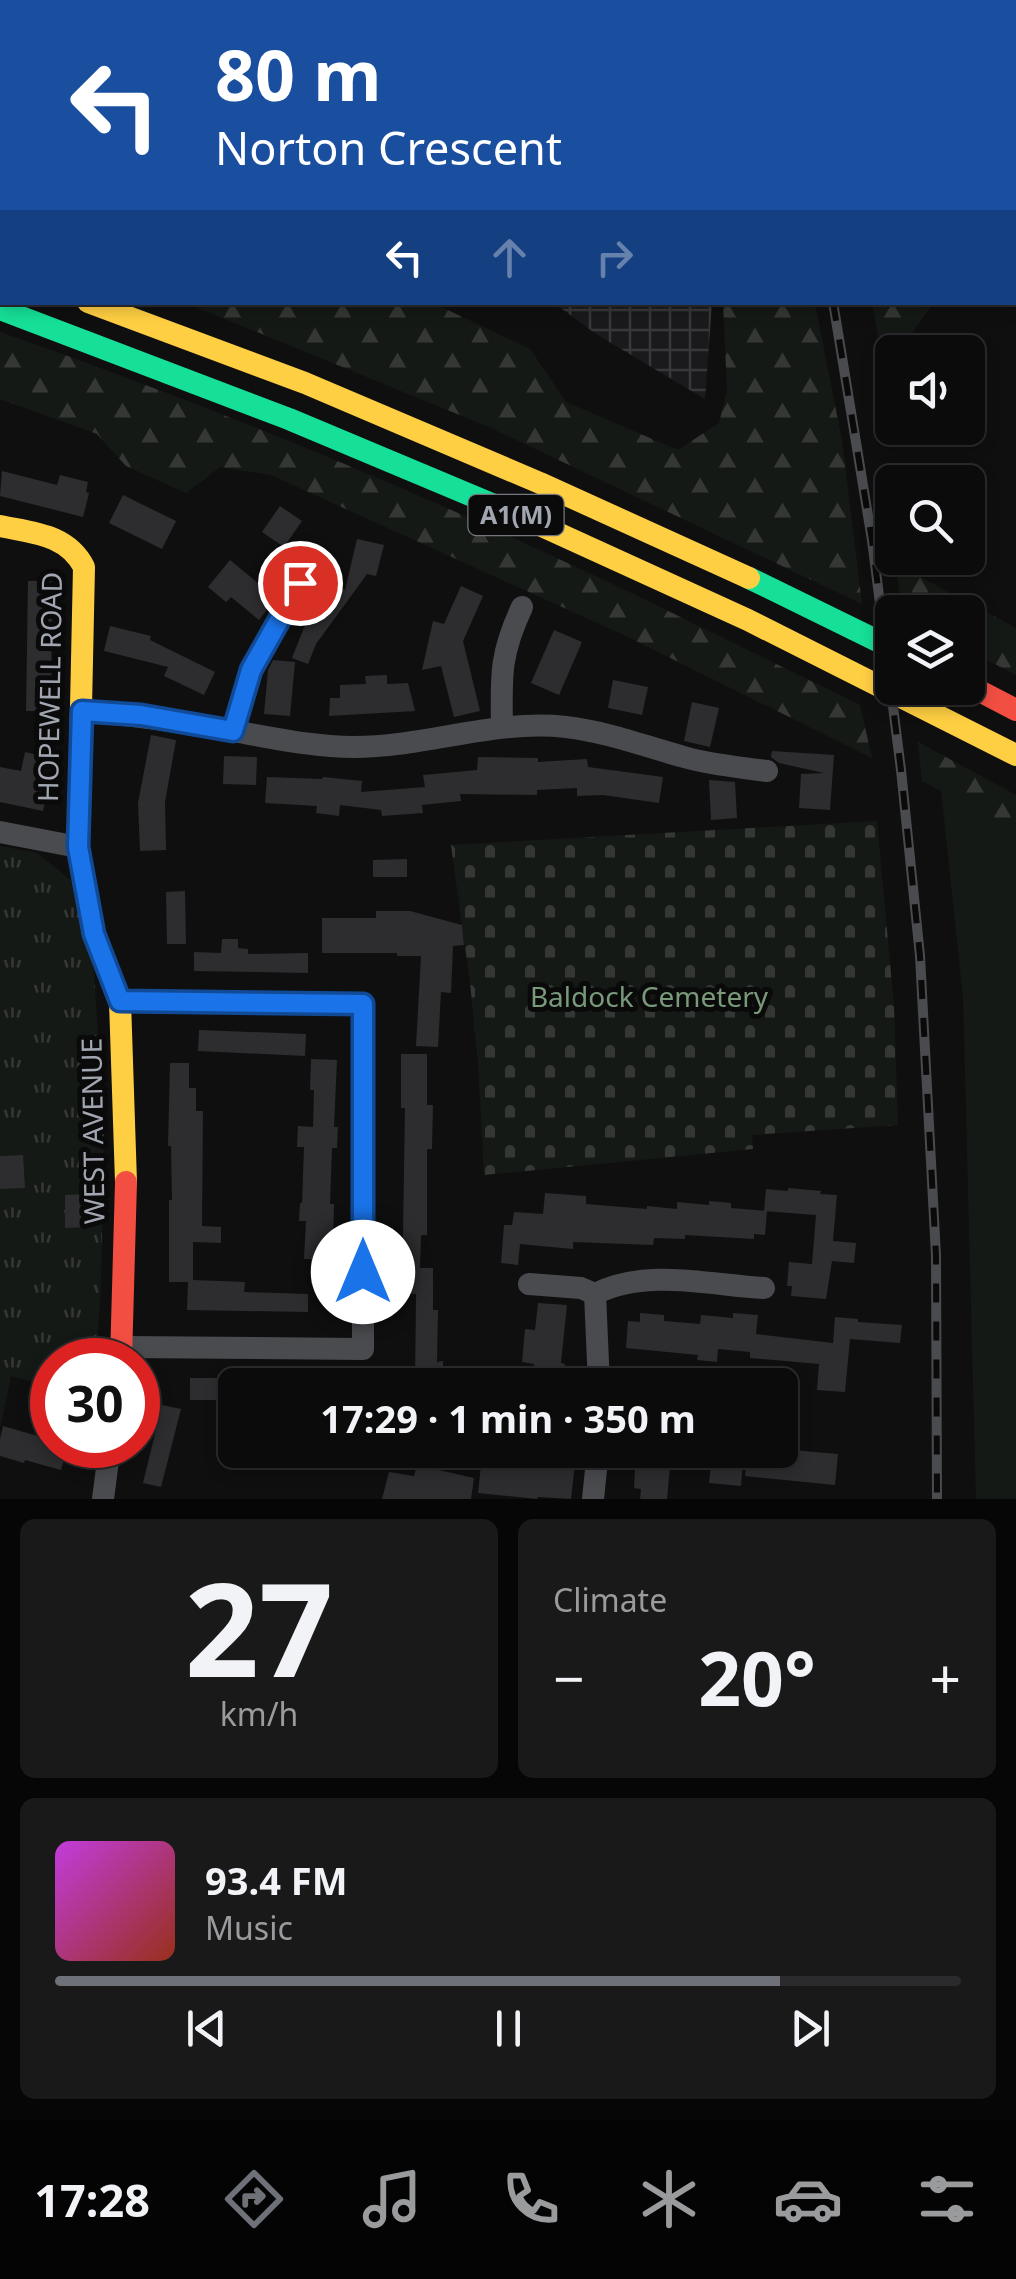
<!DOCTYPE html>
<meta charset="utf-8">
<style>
:root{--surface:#0b0b0c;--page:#19191a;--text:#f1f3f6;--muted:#9a9b9d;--line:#2b2b2d;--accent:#6e7178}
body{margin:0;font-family:"Noto Sans",sans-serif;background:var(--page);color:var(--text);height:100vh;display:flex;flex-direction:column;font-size:38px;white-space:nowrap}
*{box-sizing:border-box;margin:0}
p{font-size:32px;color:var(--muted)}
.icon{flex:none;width:55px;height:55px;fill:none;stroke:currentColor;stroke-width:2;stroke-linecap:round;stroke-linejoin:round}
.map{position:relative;height:1499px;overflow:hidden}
.details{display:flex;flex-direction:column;gap:20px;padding:20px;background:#060607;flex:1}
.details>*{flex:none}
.guide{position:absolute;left:0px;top:0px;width:1018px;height:305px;box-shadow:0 5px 15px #0003,0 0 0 2px var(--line);background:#1a4fa0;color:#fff;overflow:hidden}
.buttons{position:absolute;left:875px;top:335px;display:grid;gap:20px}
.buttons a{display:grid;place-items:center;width:110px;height:110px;border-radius:15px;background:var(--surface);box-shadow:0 5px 15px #0003,0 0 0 2px var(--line);font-size:50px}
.speed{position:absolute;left:30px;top:1338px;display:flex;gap:20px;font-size:50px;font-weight:700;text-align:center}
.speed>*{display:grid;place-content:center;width:130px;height:130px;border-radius:50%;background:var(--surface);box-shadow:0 5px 15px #0003,0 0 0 2px var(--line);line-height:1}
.speed .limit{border:15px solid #d22;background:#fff;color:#111}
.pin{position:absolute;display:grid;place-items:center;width:85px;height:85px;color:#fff;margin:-42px;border:5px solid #fff;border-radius:50%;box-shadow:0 2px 10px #0007}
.me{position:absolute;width:110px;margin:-55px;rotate:0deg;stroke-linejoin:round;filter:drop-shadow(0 0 8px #0008)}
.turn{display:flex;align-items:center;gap:35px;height:210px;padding:0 50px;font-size:45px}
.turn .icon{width:130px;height:130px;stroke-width:2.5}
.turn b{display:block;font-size:70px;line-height:85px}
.lanes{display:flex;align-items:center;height:95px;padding:0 50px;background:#0003;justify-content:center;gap:50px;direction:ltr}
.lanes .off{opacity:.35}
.big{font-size:75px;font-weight:700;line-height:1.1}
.details .widget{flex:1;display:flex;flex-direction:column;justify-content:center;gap:15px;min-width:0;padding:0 35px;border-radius:15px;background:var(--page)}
.details .dial{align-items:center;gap:0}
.dial b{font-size:130px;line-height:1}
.song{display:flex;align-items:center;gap:30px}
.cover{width:120px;height:120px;border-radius:15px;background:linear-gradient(135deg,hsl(290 70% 55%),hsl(10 70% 35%))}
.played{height:10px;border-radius:5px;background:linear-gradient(90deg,var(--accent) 80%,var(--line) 80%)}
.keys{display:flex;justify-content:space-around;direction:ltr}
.heat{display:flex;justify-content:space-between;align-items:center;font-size:55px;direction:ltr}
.details .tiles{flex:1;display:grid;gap:20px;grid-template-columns:1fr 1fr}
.widget:last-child{grid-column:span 2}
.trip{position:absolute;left:218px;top:1368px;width:580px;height:100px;border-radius:15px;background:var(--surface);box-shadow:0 5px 15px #0003,0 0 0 2px var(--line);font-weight:700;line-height:100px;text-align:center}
.tabs{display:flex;height:160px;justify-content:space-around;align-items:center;background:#040405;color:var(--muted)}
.tabs .icon{width:70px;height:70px}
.tabs .on{color:var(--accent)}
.tabs b{font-size:45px;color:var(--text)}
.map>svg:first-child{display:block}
.industrial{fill:url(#industrial-grid)}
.green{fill:#151915}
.forest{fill:url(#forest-firs)}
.cemetery{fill:url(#cemetery-stones)}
.park{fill:url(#park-tufts)}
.building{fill:#2d2d30}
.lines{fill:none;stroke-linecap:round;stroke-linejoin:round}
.street{stroke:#4a4b4e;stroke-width:22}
.fast{stroke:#16e098;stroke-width:22}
.slow{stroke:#ffcf43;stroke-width:22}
.jam{stroke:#f24e42;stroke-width:22}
.rail-casing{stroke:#4a4b4e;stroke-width:10}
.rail{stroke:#0a0a0b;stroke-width:6;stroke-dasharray:19;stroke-linecap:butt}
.route-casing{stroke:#114b97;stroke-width:25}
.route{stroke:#1a73e8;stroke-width:18}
.labels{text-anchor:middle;stroke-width:10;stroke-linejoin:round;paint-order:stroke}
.shield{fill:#0a0a0b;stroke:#74777e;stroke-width:2.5}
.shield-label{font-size:25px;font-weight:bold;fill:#a1a6b0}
.street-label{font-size:28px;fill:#a1a6b0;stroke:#0a0a0b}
.park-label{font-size:28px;fill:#799a7a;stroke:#0a0a0b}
</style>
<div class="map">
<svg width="1016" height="1499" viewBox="0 0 1016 1499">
<defs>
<pattern id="industrial-grid" width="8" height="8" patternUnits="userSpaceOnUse" patternTransform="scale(2.5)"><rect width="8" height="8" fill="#1a1a1c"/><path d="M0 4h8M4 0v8" fill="none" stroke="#38383a"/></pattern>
<pattern id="forest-firs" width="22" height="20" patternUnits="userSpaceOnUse" patternTransform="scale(2.5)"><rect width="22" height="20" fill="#151915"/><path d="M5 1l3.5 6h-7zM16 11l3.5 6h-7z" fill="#343734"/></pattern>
<pattern id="cemetery-stones" width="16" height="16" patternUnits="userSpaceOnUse" patternTransform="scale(2.5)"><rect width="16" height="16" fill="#151915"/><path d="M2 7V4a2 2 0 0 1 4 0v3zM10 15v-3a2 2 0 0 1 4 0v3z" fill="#343734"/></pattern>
<pattern id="park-tufts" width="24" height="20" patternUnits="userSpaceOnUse" patternTransform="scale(2.5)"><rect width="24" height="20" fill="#151915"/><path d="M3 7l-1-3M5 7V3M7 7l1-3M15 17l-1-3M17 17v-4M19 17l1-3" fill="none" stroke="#343734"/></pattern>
</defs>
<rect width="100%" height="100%" fill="#0f0f10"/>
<g class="industrial">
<path d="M310,0H725L724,2H311Z"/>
<path d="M796,0H1016V146L1015,2H796Z"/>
<path d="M554,303H712L705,399L596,334Z"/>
</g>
<path class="green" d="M941,790L1016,830V1499H976L963,997Z"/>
<g class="forest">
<path d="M186,303H433L530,349L566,402L678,450L719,423L727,390L723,303H815L842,441L862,604L489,427Z"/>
<path d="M872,303H933L899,352H892V361L885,372Z"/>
<path d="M0,332C195,400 387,478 574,566C670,611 765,659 860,705L872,758L626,636L271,475L220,467L186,493L126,466L97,434L0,399Z"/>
<path d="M896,564L1016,628V675L968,650V612H902Z"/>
<path d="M918,742L1016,795V830L922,781Z"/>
</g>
<path class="cemetery" d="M877,821L894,1006L898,1125L752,1135L753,1149L484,1175L478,1062L470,983L451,845Z"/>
<path class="park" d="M0,846L37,853L73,882L93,959L104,1129L101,1286L96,1360H52V1386L11,1376L0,1427Z"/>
<g class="building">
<path d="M2,471L57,485L60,475L88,482L86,492L89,493L83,517L0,496Z"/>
<path d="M123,495L176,521L162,549L109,523Z"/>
<path d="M280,506L302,521L284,547L262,532Z"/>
<path d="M357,539L384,545L376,576L367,574L316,644L308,664L292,658L305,625L301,622L331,580L345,590Z"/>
<path d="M230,560L276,598L259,620L231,597L226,602L208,587Z"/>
<path d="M28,581H52L51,711H26Z"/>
<path d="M461,586L483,596L463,641L480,711L454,717L441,666L422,670L433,621L444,624Z"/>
<path d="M110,626L151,636L150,640L215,672L204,695L164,676L168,667L104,651Z"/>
<path d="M554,630L582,642L559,695L531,683Z"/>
<path d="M273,660L295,662L290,716L264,714L268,670Z"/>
<path d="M387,675V684L408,683L415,711L329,716L330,698H340V685L366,684L365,676Z"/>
<path d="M613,680L648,687L642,715L608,708Z"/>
<path d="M692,702L719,708L710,747L684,741Z"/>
<path d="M151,735L176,740L165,802L166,850L140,851L138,803Z"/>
<path d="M772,751L834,755L830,810L799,808L801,774L824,773L779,763L771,757Z"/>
<path d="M25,752L42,756L39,776L50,778L43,811L0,802V767L21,771Z"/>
<path d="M224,756L257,757L256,785L223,784Z"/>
<path d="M478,757L538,758V762L587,759L588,767L663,777L659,803L603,795L577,796V788L537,790V795L460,794L461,801L422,805L423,813L382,816L381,810L340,805L339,816L316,813L317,806L265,803L267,777L322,779L323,777L362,781L361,792L425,787L423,775L477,770Z"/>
<path d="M709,780L735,782L737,818L711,820Z"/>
<path d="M407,859V877H373V860Z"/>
<path d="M185,891L186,944H167L166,892Z"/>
<path d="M376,911H410L462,925L464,945L453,946L451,993L441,992L438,1047L416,1046L421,956H397V953H322V918H376Z"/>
<path d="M222,939H238V948L248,949V954L308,953V973L194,971V952L221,953Z"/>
<path d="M199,1030L306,1034L305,1056L198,1051Z"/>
<path d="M401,1054H427V1105H433L432,1149H427V1235H421L420,1268H433V1310H438L437,1362L443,1361V1383L432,1385H415L416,1294H402L405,1108H401Z"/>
<path d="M311,1059L337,1060L334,1127H338L337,1148H332L330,1204H334L332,1284H311V1259H304L306,1221H299L300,1203H302L304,1147H297L298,1126L313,1127L314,1090H310Z"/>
<path d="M170,1063H189V1088H196V1111H203L202,1226L221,1227V1243L193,1242V1280L245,1282L244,1292L308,1294V1312L187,1310L188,1282H169V1200H172L171,1146H168Z"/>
<path d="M23,1155L25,1188L0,1189V1156Z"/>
<path d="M788,1188L821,1191L820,1194L837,1195L833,1241L856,1243L854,1263L832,1261L826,1299L791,1296L792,1286H787L789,1262L812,1264L816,1215L764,1211L766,1189L788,1191Z"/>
<path d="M545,1193L586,1196V1204L647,1209V1206L677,1209V1202L709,1205V1201L731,1203V1208L767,1211L765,1235L754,1234V1239L685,1235V1239L654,1238L653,1245L573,1242V1249L520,1244L518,1265L501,1263L504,1225H512L514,1212L543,1214Z"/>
<path d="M89,1194L90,1227L65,1228V1195Z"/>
<path d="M538,1303L567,1305L561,1363L565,1364L563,1385L532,1384L534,1364L522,1362L525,1329L535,1330Z"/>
<path d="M640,1313L664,1315V1321L700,1324L701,1315L733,1318V1313L758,1315L756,1334L833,1343L835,1317L858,1319V1322L902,1325L900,1343L850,1339L845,1392L817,1390L819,1364L750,1358V1352L718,1349L717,1362L697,1360L698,1355L626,1348L628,1321L640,1322Z"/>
<rect x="190" y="1378" width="45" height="22"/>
<path d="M162,1405L181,1409L161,1487L143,1483Z"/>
<path d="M3,1426L52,1440V1445H68L61,1470L25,1460L24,1463L0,1456V1439Z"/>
<path d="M780,1449L838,1454L835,1485L745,1476L748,1450Z"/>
<path d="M636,1450H668L667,1465L670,1466L667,1499H640L641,1489L634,1488Z"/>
<path d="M515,1453L539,1455L538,1460L575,1463L571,1499L538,1497L537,1499L478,1493L482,1456L515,1460Z"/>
<path d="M712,1457L743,1460L741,1486L709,1483Z"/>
<path d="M417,1465L474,1478L471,1499H382L389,1472L414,1476Z"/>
</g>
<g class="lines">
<g class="street">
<path d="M295,0L296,2"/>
<path d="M82,711C133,715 182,722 233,731C273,738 313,747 354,747C426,747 494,719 566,727C608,732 644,746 684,757C711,765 739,767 767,771"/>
<path d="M502,726C501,675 500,654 522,607"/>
<path d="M233,731L251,670L261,650L284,614L315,555"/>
<path d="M0,832L78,847"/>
<path d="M120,1001L363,1004V1349L123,1347"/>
<path d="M529,1284L581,1288L595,1294"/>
<path d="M599,1385L595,1294C646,1268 709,1285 764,1288"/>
<path d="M103,1499L110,1445"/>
<path d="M593,1499L598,1450"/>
</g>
<g class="fast">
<path d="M0,309L289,419L520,516"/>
<path d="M749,578L892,648"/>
</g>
<g class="slow">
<path d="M0,270L2,271"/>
<path d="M88,302L305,383L540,483L749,578"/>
<path d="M520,516L748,620L1016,755"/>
<path d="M0,526C33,533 67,534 84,567L78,847L93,934L120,1001L126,1182"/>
</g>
<g class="jam">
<path d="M968,685L1016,710"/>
<path d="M121,1360L126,1182"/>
</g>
<g class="rail-casing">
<g id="rail">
<path d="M774,0V2"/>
<path d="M833,302L872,540L901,770L920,956L936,1256L937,1499"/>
</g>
</g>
<use href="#rail" class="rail"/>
</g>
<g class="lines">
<g class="route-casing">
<path id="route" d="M300,583L251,670L233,731L141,715L82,711L78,847L94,934L120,1001L363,1004V1272"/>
</g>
<use href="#route" class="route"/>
</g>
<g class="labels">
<rect class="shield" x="468.5" y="495" width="95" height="40" rx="8"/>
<g class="shield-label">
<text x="516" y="524">A1(M)</text>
</g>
<g class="street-label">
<text transform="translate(50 687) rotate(-89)" y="10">HOPEWELL ROAD</text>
<text transform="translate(93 1131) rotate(-91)" y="10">WEST AVENUE</text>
</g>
<g class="park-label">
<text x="649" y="1007">Baldock Cemetery</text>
</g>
</g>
</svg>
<div class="buttons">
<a><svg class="icon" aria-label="sound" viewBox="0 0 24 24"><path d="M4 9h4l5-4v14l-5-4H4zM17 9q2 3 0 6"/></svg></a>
<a><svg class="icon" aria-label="search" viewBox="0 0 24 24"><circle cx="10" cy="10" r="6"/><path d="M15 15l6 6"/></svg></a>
<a><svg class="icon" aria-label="layers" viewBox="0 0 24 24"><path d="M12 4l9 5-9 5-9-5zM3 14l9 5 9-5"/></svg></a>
</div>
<div class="speed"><div class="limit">30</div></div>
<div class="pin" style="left:300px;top:583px;background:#d93025"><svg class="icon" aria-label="arrive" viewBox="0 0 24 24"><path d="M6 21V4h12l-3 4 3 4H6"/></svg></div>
<svg class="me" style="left:363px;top:1272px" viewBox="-20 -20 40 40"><circle r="19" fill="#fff"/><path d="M0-13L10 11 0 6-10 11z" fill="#1a73e8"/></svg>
<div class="trip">17:29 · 1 min · 350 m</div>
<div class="guide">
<div class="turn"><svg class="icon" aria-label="left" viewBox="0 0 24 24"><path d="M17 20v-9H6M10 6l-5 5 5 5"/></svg><div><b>80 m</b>Norton Crescent</div></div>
<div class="lanes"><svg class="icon" aria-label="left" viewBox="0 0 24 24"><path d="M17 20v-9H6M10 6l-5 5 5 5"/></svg><svg class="icon off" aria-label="ahead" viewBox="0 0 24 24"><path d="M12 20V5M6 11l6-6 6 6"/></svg><svg class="icon off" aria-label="right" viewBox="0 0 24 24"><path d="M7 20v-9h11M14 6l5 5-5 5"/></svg></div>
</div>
</div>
<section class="details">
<div class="tiles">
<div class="widget dial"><b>27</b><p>km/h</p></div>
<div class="widget"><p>Climate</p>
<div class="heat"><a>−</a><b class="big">20°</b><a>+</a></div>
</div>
<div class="widget">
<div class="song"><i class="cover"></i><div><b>93.4 FM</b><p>Music</p></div></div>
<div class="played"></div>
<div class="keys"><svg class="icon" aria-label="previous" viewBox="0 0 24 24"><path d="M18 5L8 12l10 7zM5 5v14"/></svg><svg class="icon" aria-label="pause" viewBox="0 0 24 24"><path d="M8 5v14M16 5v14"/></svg><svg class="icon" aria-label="next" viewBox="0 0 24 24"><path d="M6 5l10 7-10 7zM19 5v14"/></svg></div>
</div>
</div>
</section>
<nav class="tabs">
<b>17:28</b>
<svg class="icon on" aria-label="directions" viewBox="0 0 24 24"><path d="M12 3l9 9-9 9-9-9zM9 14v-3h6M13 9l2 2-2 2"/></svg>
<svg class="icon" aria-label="music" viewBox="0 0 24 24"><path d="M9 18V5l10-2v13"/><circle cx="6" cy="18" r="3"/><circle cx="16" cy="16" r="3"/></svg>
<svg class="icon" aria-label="phone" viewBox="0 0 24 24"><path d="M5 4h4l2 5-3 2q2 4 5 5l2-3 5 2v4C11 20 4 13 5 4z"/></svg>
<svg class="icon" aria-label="climate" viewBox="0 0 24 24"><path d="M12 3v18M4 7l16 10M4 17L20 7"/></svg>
<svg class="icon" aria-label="car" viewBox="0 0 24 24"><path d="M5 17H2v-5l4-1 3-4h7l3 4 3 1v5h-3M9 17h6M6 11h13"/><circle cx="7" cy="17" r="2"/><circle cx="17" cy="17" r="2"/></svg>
<svg class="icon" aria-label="filters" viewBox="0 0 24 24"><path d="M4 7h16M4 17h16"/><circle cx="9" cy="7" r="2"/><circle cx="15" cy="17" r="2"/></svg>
</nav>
